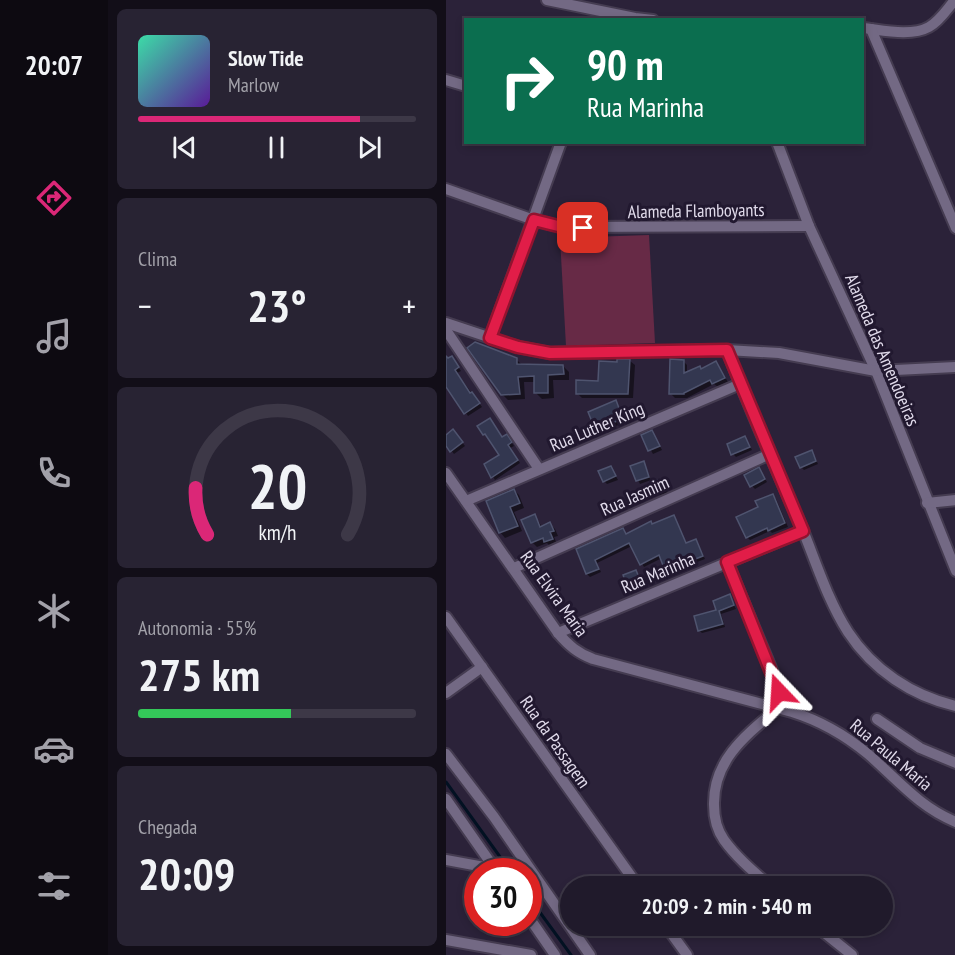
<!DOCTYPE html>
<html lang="pt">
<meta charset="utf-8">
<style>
:root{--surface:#201a2b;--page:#282333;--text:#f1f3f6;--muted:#a2a1a9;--line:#3d3847;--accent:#db2777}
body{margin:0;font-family:"PT Sans Narrow",sans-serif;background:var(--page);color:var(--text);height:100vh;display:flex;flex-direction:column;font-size:22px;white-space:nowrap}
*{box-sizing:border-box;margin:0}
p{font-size:20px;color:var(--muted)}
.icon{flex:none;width:33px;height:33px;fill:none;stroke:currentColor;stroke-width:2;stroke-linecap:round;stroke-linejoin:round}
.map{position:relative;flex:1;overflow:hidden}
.drawer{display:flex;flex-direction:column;gap:9px;padding:9px;background:#120e18;width:338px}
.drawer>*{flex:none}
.banner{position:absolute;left:18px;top:18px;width:400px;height:126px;border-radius:0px;box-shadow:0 3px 9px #0003,0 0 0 2px var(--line);background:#0b6e4f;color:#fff;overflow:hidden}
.speed{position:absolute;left:18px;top:858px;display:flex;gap:12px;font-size:30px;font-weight:700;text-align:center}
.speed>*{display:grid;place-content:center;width:78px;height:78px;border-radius:50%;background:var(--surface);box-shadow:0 3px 9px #0003,0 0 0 2px var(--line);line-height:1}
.speed .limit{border:9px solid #d22;background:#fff;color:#111}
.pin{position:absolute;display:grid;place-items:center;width:51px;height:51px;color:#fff;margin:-26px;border-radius:12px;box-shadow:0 3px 9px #0006}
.me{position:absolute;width:66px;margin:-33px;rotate:340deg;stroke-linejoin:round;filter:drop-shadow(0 0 4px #0008)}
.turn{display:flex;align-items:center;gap:21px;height:126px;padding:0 24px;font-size:27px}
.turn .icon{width:78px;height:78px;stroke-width:2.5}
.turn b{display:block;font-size:42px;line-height:51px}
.big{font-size:45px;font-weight:600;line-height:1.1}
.drawer .widget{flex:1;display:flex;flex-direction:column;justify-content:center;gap:9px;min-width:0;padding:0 21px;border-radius:9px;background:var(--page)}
.drawer .dial{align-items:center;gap:0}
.dial svg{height:156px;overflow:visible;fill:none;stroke:var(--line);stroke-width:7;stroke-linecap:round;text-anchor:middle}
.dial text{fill:var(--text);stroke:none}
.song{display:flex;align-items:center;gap:18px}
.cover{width:72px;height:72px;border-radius:9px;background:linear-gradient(135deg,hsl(160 70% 55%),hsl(270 70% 35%))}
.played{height:6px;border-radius:3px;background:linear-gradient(90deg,var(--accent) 80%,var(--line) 80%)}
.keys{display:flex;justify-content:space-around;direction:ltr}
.heat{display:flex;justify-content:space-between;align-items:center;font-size:33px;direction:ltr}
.charge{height:9px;border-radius:4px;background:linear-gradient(90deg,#34c759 55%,var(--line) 0)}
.trip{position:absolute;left:114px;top:876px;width:333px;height:60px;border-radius:30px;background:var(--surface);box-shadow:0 3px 9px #0003,0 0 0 2px var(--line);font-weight:600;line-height:60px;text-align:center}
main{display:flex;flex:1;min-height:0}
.dock{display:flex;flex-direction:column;width:108px;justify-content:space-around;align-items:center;background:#0d0a11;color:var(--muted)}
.dock .icon{width:42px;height:42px}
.dock .on{color:var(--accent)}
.dock b{font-size:27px;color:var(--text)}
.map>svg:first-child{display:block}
.green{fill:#672a46}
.shadow{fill:#0007}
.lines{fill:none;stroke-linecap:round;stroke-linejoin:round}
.stream{stroke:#021122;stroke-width:3}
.building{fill:#333750;stroke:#4f546f;stroke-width:1.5}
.minor-casing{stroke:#453c51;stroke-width:14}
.minor{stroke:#736984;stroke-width:10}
.route-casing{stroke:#92132f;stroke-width:15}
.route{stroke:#e11d48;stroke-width:10}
.labels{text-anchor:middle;stroke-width:6;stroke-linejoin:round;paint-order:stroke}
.street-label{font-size:18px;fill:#e1dbeb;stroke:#21182f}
</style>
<main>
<nav class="dock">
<b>20:07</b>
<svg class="icon on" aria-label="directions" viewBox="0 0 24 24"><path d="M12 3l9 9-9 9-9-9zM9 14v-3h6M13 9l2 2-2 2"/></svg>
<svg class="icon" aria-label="music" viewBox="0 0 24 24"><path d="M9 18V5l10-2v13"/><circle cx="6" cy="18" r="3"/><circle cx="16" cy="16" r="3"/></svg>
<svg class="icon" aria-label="phone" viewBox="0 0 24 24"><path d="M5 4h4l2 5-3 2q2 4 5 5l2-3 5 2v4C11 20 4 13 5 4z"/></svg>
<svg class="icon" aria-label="climate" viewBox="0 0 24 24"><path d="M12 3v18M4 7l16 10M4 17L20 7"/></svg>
<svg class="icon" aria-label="car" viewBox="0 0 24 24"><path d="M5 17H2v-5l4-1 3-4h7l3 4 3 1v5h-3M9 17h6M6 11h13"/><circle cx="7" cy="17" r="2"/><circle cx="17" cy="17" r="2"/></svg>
<svg class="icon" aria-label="filters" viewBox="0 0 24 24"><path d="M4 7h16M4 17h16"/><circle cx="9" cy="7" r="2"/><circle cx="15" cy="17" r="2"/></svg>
</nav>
<section class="drawer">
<div class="widget">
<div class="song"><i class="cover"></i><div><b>Slow Tide</b><p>Marlow</p></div></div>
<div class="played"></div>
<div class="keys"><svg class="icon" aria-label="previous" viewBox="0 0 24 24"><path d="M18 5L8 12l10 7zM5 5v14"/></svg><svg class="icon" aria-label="pause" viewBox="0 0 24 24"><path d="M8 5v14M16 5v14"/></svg><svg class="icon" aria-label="next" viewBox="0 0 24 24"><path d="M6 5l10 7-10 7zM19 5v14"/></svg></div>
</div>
<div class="widget"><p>Clima</p>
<div class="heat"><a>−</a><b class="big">23°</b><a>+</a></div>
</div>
<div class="widget dial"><svg viewBox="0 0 100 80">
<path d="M14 69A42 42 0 1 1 86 69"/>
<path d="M14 69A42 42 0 0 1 8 45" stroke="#db2777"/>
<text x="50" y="56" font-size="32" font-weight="700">20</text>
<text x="50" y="72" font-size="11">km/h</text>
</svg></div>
<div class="widget"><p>Autonomia · 55%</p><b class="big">275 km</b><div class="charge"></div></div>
<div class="widget"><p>Chegada</p><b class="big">20:09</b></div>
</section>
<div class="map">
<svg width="510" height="955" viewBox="0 0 510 955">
<rect width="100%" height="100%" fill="#2b2239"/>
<path class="green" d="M203,235L209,343L120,346L114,238Z"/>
<g class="shadow">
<path d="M6,358L15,371L11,373L36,407L22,416L0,384V361Z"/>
<path d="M70,359L77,366H117L123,372V380H107L108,398L96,399L90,393V382H78L79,399L62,400L56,394Z"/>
<path d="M184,361L189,365L187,398H136L131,393L153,382L172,363Z"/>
<path d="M237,361L241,365V373L256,370L270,363L282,382L272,387L268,384L241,398H229L225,394Z"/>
<path d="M169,401L180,422L154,432L150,428Z"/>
<path d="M33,427L56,439H63L68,446L64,448L74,463L49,480L40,465L55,455L43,436L41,437L38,434Z"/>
<path d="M206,432L216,450L207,454L197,436Z"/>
<path d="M10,435L19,446L8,454L0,444V436Z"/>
<path d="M299,438L306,450L290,457L287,454Z"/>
<path d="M366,452L372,464L358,470L355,467Z"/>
<path d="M197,463L205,480L194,484L186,467Z"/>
<path d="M165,467L172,480L161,484L158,481Z"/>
<path d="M313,469L321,482L309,489L306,486Z"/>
<path d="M216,481L222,493L214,495L211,492Z"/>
<path d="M68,490L73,495L78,508L68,512L76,531L59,538L54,532Z"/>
<path d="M327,496L330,499L342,527L326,533L324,531L304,540L301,537L314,508Z"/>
<path d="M89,516L96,527L104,524L109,529L112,536L108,537L111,544L105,547L101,543L91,547L86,542Z"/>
<path d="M227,516L241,544L250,541L259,559L238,567L235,565L223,570L216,558L198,567L186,546L151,563L155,572L144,577L141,574L132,549L177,530L181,535Z"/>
<path d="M190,571L197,584L186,588L183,585Z"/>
<path d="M283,596L290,609L275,614L279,627L256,633L253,630Z"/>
</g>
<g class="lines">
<g class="stream">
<path d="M0,782L65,872"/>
<path d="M82,896L125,955"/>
</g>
</g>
<g class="building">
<path d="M29,342L71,358V364L117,365L118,374L102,375V393H88V376L72,377L74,394L55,395L21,348Z"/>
<path d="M0,356L2,358L6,356L13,367L9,370L24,393L26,392L34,403L18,414L0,387Z"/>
<path d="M171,359H184L182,394H130V380L152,381L153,361L171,362Z"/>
<path d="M224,359L238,360V373L254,366L255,369L270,361L279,378L266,384L264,380L238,393V394H223Z"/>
<path d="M170,400L177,419L149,429L142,412Z"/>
<path d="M44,418L56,437L61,434L66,442L62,445L72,460L45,478L38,464L53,455L39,434L37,435L31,426Z"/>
<path d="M7,429L17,442L4,452L0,446V435Z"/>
<path d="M206,430L214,446L202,451L195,435Z"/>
<path d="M299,436L304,447L285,455L281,444Z"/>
<path d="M366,450L370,461L354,468L349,457Z"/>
<path d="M198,461L203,477L190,481L184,466Z"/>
<path d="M165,466L170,476L157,482L152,471Z"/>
<path d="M313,467L319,479L304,487L298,475Z"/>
<path d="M216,479L220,490L210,493L206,482Z"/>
<path d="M68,489L74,503L64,507L72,526L53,533L40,501Z"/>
<path d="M327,494L339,523L322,531L321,528L300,538L290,517L312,507L309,501Z"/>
<path d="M89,514L94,527L104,522L108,531L104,532L107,539L98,542L97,538L85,543L75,520Z"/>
<path d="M228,515L240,543L250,539L257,556L234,565L232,562L218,568L213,555L194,565L183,543L149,560L153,569L140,574L130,549L177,528L180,534L205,521L206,524Z"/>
<path d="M190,570L194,580L181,586L177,575Z"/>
<path d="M284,594L288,605L273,611L277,624L252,631L248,616L270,610L267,601Z"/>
</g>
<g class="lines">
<g class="minor-casing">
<g id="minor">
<path d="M101,0L189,18L207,20"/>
<path d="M417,28C436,30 465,37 483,27C494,21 501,9 509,0"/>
<path d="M425,29L510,228"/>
<path d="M0,80L20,86"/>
<path d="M331,142L363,226L430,371L510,571"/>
<path d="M0,189L88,220L116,227L363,226"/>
<path d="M0,323L72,347L104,353L281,350L333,353L430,371L510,367"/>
<path d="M0,330L93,469"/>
<path d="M44,338L115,142"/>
<path d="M281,350C304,410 330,469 356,528C370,562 382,601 402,632C427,670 466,696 510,706"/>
<path d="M0,473L112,633C123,646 132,653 147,659L346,712C375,721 399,735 422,754C451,779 473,807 510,822"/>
<path d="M20,501L294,384"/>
<path d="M481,503L510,500"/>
<path d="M281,562L330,680L334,698L332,708"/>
<path d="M68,568L324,454"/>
<path d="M0,617L192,886"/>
<path d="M112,633L357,531"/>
<path d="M0,693L36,667"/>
<path d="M431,719L474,748L510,763"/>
<path d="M0,754L48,817L144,955"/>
<path d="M0,799L51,872"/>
<path d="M0,860L49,869"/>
<path d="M324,886C308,872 291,858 278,840C271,830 268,818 268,805C267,760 300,735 332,708"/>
<path d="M82,916L109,955"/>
<path d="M220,926L241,955"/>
<path d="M370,926L406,955"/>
<path d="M0,940L85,955"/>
</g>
</g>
<use href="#minor" class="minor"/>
</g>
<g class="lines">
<g class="route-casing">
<path id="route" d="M137,228L116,227L88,220L44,338L72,347L104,353L281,350L357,531L281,562L333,692"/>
</g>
<use href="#route" class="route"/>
</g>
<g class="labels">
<g class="street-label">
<text transform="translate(250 211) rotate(-1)" y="6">Alameda Flamboyants</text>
<text transform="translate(436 350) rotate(67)" y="6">Alameda das Amendoeiras</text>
<text transform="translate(151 427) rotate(-23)" y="6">Rua Luther King</text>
<text transform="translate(189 496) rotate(-24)" y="6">Rua Jasmim</text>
<text transform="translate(212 573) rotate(-23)" y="6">Rua Marinha</text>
<text transform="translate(108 594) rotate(54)" y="6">Rua Elvira Maria</text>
<text transform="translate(109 742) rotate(55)" y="6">Rua da Passagem</text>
<text transform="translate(445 755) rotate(40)" y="6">Rua Paula Maria</text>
</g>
</g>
</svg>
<div class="speed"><div class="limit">30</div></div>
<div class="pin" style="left:137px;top:228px;background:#d93025"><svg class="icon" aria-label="arrive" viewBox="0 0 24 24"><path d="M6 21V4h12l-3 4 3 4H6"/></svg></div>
<svg class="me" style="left:333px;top:692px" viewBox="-20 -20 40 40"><path d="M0-17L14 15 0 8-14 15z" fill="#e11d48" stroke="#fff" stroke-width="4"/></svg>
<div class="trip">20:09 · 2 min · 540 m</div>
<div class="banner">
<div class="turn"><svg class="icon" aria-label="right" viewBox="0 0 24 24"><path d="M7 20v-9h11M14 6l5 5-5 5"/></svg><div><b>90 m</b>Rua Marinha</div></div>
</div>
</div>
</main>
